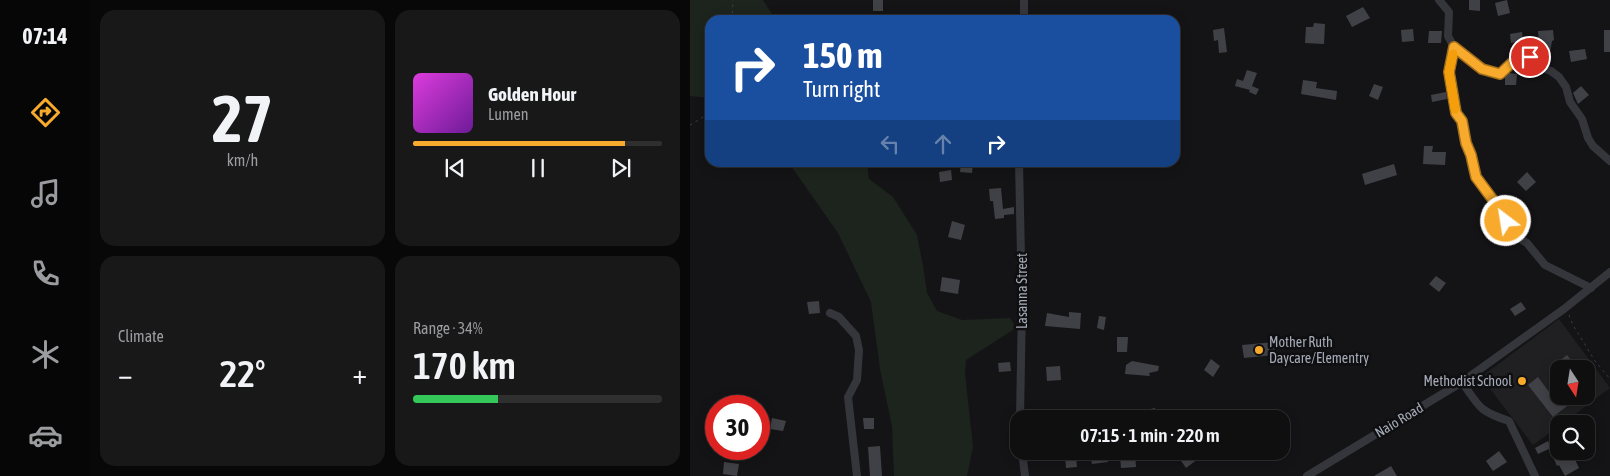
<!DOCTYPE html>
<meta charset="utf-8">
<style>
:root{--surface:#0f0f10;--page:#181819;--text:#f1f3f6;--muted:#9b9c9f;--line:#2f2f30;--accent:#f7aa2b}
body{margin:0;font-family:"Asap Condensed",sans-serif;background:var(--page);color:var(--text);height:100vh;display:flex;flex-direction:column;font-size:19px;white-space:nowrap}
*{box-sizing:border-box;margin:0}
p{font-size:16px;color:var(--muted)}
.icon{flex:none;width:28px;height:28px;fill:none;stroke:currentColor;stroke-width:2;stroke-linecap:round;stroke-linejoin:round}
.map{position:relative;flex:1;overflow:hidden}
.sheet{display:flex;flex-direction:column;gap:10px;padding:10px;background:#080809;width:600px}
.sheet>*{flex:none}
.banner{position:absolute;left:15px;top:15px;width:475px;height:152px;border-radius:15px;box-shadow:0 2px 12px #0003,0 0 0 1px var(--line);background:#1a4fa0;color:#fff;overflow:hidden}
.needle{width:32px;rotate:168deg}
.fabs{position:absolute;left:860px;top:360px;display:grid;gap:10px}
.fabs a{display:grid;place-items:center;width:45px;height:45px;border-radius:10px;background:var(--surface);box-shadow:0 2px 12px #0003,0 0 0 1px var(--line);font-size:25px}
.speed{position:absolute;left:15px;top:395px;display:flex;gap:10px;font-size:25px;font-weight:700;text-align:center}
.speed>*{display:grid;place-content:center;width:65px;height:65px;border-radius:50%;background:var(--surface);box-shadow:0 2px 12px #0003,0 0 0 1px var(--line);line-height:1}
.speed .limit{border:8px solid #d22;background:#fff;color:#111}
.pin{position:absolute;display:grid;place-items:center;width:42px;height:42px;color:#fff;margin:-21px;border:2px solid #fff;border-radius:50%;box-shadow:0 1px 5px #0007}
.me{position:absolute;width:55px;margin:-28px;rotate:329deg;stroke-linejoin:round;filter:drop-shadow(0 0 4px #0008)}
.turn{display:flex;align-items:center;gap:18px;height:105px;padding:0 15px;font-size:22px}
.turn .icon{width:65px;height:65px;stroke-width:2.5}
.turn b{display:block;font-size:35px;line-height:42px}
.lanes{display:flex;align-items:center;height:48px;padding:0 15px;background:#0003;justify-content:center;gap:25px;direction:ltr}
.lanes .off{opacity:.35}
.big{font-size:38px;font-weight:600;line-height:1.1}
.sheet .card{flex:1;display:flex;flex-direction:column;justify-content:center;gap:8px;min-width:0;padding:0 18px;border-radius:15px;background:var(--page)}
.sheet .dial{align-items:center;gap:0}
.dial b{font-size:65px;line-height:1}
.song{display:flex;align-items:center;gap:15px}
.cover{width:60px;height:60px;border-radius:8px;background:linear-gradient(135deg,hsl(300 70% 55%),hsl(280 70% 35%))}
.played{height:5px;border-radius:2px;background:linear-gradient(90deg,var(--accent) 85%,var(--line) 85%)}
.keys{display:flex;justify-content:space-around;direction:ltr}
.heat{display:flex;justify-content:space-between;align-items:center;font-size:28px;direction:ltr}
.charge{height:8px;border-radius:4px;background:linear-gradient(90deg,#34c759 34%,var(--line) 0)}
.sheet .tiles{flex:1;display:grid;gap:10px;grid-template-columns:repeat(2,1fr)}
.trip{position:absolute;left:320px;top:410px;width:280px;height:50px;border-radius:15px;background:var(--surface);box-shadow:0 2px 12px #0003,0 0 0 1px var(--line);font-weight:600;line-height:50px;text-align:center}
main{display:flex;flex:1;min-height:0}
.dock{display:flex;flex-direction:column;width:90px;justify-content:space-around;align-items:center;background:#060606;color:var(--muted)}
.dock .icon{width:35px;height:35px}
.dock .selected{color:var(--accent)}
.dock b{font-size:22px;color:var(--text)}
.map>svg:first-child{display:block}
.built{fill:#202023;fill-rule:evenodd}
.green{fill:#1c241d}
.building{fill:#404146}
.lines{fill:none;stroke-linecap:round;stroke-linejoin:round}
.path{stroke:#3b3d42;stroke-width:1;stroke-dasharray:2.5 4;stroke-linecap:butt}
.minor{stroke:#35363b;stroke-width:8}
.route-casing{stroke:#a16e1c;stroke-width:12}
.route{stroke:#f7aa2b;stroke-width:9}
.slow{stroke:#f59e0b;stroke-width:9}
.poi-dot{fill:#f7aa2b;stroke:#0f0f11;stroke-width:2}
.labels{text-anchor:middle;stroke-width:5;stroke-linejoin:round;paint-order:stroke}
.street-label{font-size:14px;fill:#a5abb7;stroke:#0f0f11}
.poi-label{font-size:14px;fill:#a5abb7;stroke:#0f0f11;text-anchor:start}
</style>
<main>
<nav class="dock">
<b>07:14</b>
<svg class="icon selected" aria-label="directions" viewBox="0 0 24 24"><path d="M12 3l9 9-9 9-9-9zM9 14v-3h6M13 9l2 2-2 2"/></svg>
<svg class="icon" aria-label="music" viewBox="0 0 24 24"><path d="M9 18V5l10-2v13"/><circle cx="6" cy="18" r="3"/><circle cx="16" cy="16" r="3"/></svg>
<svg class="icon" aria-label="phone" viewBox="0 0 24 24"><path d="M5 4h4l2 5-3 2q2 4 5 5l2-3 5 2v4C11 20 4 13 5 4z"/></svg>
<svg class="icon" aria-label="climate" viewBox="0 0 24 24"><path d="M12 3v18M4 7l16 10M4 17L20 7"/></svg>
<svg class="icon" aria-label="car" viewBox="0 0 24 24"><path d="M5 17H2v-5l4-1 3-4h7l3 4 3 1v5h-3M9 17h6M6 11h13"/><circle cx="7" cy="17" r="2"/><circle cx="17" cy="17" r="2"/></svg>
</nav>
<section class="sheet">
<div class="tiles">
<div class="card dial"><b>27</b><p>km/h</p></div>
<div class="card">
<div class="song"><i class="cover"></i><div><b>Golden Hour</b><p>Lumen</p></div></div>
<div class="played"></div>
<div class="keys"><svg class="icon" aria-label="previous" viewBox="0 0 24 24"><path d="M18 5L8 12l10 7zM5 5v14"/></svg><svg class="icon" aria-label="pause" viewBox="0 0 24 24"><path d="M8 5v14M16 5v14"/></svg><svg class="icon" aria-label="next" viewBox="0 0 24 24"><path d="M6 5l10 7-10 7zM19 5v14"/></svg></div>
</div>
<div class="card"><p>Climate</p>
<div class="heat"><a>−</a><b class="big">22°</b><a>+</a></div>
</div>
<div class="card"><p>Range · 34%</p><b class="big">170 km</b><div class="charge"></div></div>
</div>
</section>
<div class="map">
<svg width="920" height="476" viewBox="0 0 920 476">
<rect width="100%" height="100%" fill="#141416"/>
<path class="built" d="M869,319L920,388L872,424H869V426L843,445L791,377ZM869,369H896V396H869Z"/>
<g class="green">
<path d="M0,0H73L86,20H20V98L0,96Z"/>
<path d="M99,163H177L179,179L203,197L227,235L233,266L237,293L247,311L272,320L320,318L326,328L276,360L275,373L283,447L277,476H204L202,426L190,369L181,302L148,233Z"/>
</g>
<g class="building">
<rect x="183" y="0" width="10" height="11"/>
<path d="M779,0H790V11L779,10Z"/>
<path d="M817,0L820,13L808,16L805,3Z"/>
<path d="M673,7L680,18L662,27L656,16Z"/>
<path d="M624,23L635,24L634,44L615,43L616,27H623Z"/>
<path d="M534,28L537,52L529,53L528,40L524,41L523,30Z"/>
<path d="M723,29L724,41L712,42L711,30Z"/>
<path d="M863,30L864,40L862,41L858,64L850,61L846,56L849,43L848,31Z"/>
<rect x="914" y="30" width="6" height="22"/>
<path d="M739,31H752L751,43H738Z"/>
<path d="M832,32L833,41L821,43L820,34Z"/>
<path d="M895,49L897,59L881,62L879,51Z"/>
<path d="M557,70L567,73L562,86L569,89L566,95L559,92L560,90L545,86L547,79L553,81Z"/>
<path d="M819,73L827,74L826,85H815V77Z"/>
<path d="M613,80L627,82L626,88L647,91L646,100L611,94Z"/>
<path d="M684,84L693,87L688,100L679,96Z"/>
<path d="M891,86L899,95L888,104L883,93Z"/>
<path d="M756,92L757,99L742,102L741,95Z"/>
<path d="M734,146H743L742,152H756L755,165L733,164Z"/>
<path d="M271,162H283L282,173L270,172Z"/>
<path d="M704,164L707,175L675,185L672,174Z"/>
<path d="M261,170L262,180L250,182L249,172Z"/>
<path d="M837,172L846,182L836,191L827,182Z"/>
<path d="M311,188L313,209L324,207V214L314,215V218L305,219L303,201H300L299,189Z"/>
<path d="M262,221L275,225L271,240L258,237Z"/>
<path d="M746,276L756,283L749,292L739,284Z"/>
<path d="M252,277L270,280L268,294L250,291Z"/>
<path d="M129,301L130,313L119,314L117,302Z"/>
<path d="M831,302L836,309L825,316L820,309Z"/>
<path d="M379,312L391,313L390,329L355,326L357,313L379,317Z"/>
<path d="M409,316L416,317L414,330L407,328Z"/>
<path d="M427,337H438L437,352H427Z"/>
<path d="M584,342L585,355L554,358L552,345Z"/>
<path d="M877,355L888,369H873L868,362Z"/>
<path d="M521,359L530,366L523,377L514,370Z"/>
<path d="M442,361L469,366L468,371L459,373L460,376L435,374L436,365Z"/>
<path d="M320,362L321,371L309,372L308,363Z"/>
<path d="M370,366L371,380L357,381L356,367Z"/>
<path d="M848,377L865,400L870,396H890L863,417L838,385Z"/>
<path d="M465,408L466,418L457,419L456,410Z"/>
<path d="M82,418L96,421L93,431L80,429Z"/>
<path d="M173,418H184V429H174Z"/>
<path d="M858,441L861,448L848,454L845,448Z"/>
<path d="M190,446L192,476H180L178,447Z"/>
<path d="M416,451L418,462L402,464L400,454Z"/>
<path d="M492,451H508L512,456L496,468L487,455Z"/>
<path d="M809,451L817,462L803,471L796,461Z"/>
<path d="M879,451H881L889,468L875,476L869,465L867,466L864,459Z"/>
<path d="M445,454L446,467L431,468L430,456Z"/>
<path d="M375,456H386L387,467L376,468Z"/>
<path d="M34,462L49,464L47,476L33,474Z"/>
<path d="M701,466L707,476H684Z"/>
</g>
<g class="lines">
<g class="path">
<path d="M42,20L43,0"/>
<path d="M0,125L20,113"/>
<path d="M879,315L883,325L905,361L920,379"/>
</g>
<g class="minor">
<path d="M749,0L759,12L758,36L764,47L792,69L810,74L827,57H840L847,66L861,71L869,77L876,87L880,102L892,119L898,138L903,146L920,161"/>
<path d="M334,20V0"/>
<path d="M764,47L759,72L763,104L766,113L772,121L776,143L781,155L786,177L809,208L823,235L837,243L855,265L901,288"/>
<path d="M329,162L332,304L330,419"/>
<path d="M140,313L149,317L166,336L169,350L167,380L158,397L167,476"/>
<path d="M772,382C790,408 789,411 819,421L845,476"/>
<path d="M332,451L335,476"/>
<path d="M617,476L772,382L874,309L920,272"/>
</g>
</g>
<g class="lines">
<g class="route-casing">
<path id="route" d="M816,221L809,208L786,177L781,155L776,143L772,121L766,113L759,72L764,47L792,69L810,74L828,57H840"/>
</g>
<use href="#route" class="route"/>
<path class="slow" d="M763,54L759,72L765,109"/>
</g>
<g class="poi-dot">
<circle cx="569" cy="350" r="5"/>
<circle cx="832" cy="381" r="5"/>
</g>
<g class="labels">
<g class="street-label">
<text transform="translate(332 291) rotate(-90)" y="5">Lasanna Street</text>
<text transform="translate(709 420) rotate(-31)" y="5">Naio Road</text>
</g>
<g class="poi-label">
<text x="579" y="347">Mother Ruth<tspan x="579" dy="16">Daycare/Elementry</tspan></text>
<text x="822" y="386" text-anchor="end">Methodist School</text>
</g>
</g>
</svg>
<div class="fabs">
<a><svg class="needle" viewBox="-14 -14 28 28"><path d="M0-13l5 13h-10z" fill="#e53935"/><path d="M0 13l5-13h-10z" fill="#9b9c9f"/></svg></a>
<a><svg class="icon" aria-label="search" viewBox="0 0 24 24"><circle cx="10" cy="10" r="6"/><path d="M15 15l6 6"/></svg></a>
</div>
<div class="speed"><div class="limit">30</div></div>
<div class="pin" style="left:840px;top:57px;background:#d93025"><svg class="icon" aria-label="arrive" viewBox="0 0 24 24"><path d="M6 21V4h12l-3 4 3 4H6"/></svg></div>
<svg class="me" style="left:816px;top:221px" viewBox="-20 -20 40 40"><circle r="17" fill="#f7aa2b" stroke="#fff" stroke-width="3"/><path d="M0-11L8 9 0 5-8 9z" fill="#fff"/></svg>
<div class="trip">07:15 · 1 min · 220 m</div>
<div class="banner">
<div class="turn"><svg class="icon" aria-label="right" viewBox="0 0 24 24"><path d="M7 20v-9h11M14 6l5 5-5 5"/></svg><div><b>150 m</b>Turn right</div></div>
<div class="lanes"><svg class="icon off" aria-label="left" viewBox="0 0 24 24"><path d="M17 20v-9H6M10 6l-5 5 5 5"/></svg><svg class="icon off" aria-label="ahead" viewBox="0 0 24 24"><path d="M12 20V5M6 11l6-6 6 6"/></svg><svg class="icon" aria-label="right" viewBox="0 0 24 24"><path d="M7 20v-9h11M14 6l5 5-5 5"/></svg></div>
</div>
</div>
</main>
